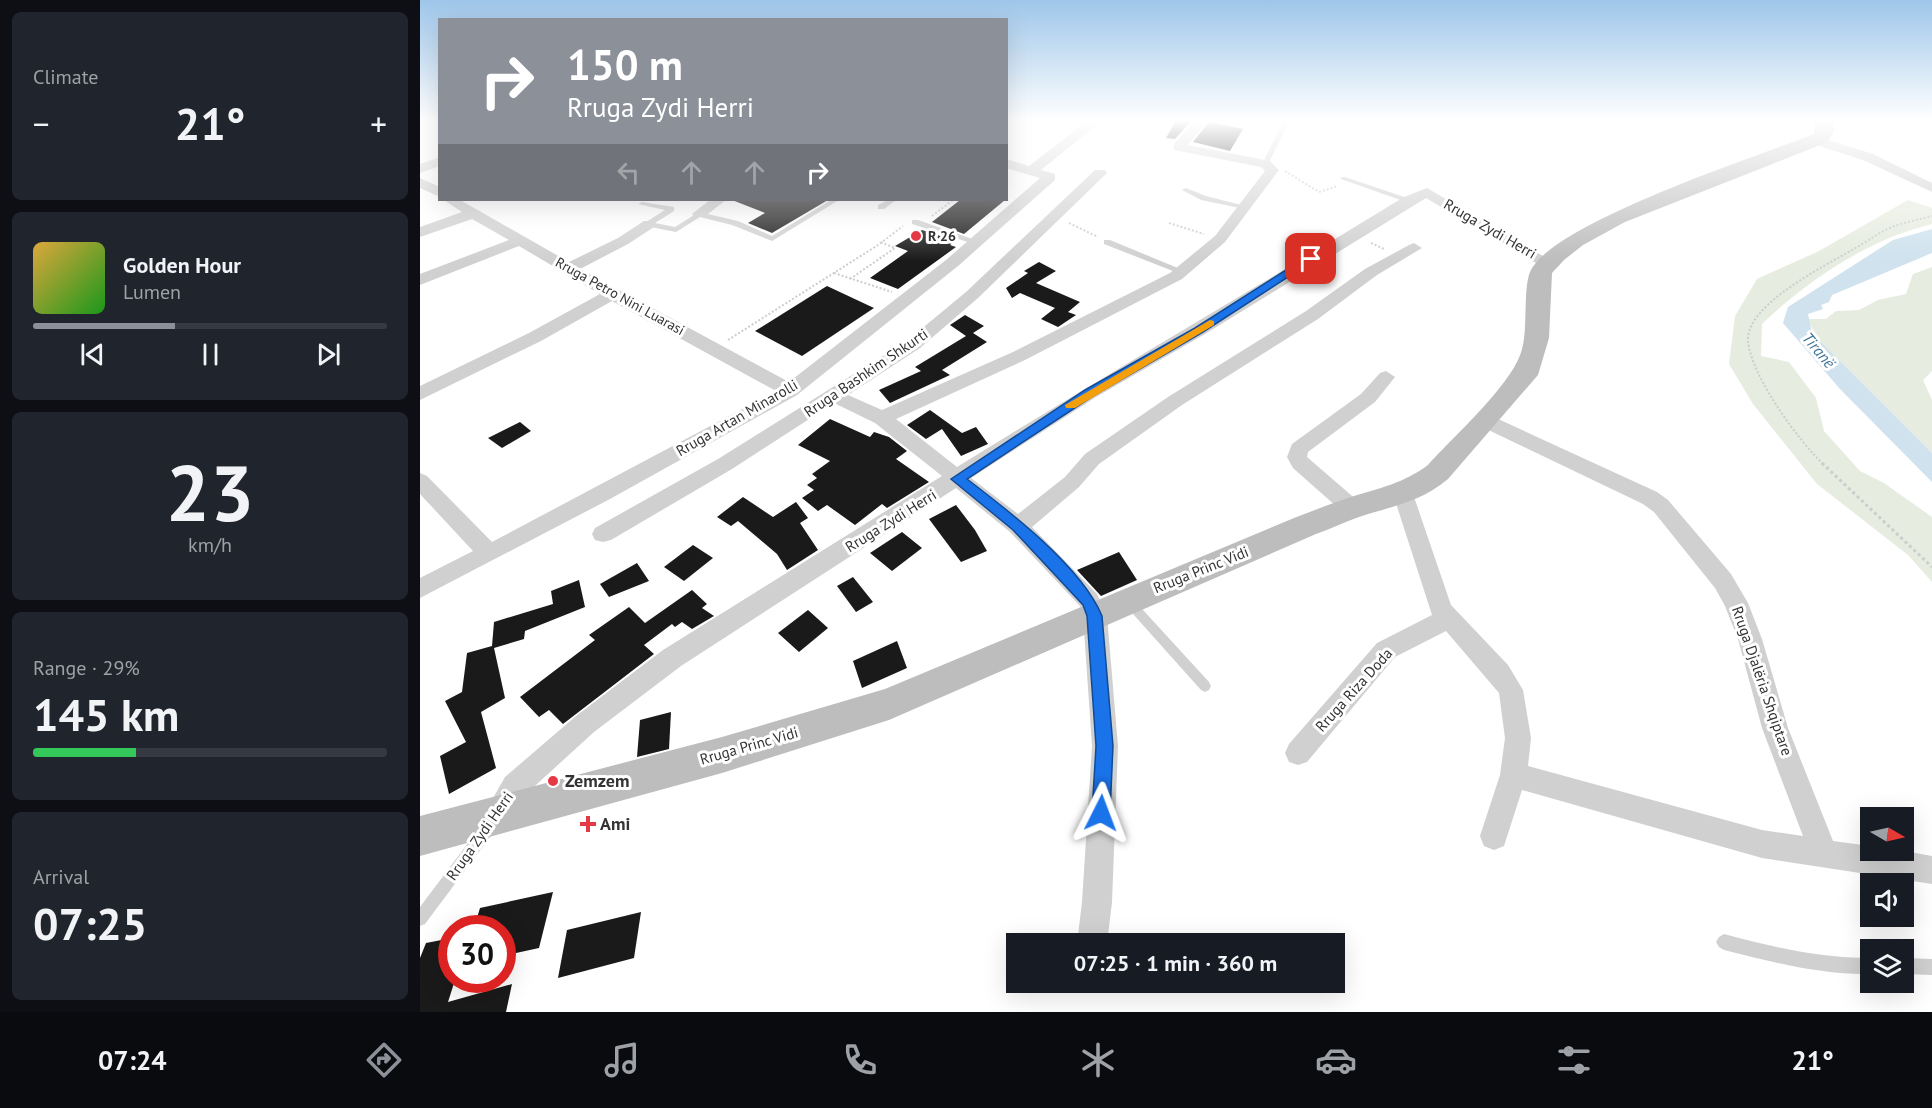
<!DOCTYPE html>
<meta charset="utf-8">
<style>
:root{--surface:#171b24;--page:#20242c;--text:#f1f3f6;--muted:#9ea1a6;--line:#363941;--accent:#8c9099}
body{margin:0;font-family:"PT Sans",sans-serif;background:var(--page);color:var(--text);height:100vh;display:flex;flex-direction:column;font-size:22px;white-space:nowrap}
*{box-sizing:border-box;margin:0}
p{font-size:20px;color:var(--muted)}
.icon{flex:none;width:33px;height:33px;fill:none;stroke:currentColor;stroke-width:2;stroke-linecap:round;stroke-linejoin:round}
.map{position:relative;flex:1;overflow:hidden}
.drawer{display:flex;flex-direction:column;gap:12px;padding:12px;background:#0d0f14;width:420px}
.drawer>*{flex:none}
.banner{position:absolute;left:18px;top:18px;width:570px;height:183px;border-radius:0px;box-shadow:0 6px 24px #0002;background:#8c9099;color:#fff;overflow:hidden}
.needle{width:39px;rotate:99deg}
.controls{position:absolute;left:1440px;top:807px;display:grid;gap:12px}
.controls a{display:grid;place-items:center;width:54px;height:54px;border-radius:0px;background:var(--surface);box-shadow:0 6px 24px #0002;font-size:30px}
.speed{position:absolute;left:18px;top:915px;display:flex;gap:12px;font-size:30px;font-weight:700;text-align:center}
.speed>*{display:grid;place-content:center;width:78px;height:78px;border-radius:50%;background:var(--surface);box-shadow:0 6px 24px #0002;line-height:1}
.speed .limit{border:9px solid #d22;background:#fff;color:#111}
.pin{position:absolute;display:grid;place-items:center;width:51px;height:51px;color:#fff;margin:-26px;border-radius:12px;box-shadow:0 3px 9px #0006}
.me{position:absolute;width:66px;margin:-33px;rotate:3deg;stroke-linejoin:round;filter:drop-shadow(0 0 4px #0008)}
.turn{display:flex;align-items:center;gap:21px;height:126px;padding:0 30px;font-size:27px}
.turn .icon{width:78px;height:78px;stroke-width:2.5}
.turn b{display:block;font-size:42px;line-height:51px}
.lanes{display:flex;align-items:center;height:57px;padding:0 30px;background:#0003;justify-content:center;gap:30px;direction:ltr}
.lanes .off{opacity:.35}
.big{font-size:45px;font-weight:700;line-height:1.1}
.drawer .card{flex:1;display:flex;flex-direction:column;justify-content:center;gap:9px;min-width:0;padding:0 21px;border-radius:9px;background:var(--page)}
.drawer .dial{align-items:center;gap:0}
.dial b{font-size:78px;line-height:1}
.song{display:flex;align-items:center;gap:18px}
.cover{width:72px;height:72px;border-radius:9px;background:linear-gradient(135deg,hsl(40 70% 55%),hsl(120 70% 35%))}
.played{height:6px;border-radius:3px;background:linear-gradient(90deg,var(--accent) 40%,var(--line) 40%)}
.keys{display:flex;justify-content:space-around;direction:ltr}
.heat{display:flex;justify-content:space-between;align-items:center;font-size:33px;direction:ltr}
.charge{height:9px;border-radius:4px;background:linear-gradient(90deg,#34c759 29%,var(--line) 0)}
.trip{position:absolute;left:586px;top:933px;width:339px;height:60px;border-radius:0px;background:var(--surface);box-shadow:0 6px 24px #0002;font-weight:700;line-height:60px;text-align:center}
.tabs{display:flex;height:96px;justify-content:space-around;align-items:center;background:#090b0e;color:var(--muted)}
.tabs .icon{width:42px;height:42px}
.tabs .selected{color:var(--accent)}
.tabs b{font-size:27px;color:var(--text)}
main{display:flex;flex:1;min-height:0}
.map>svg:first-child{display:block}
.green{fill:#e6ecdf}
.water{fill:#cfe2ee}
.building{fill:#1a1a1a}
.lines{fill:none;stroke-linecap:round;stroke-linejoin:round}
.path-far1{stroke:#cdcdcd;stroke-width:2;stroke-dasharray:2 2;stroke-linecap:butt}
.path{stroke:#cdcdcd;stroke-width:3;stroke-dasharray:3 3;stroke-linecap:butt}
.lane{fill:#d0d0d0;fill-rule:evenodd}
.street{fill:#d0d0d0;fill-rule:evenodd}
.secondary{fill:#bdbdbd;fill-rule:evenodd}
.route{fill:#1a73e8;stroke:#114b97;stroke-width:1.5}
.slow{fill:#f59e0b}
.poi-dot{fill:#e63946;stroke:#fff;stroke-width:2}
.labels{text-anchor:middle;stroke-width:6;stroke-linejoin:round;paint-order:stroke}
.far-poi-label{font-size:14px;font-weight:bold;fill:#333;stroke:#fff;text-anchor:start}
.far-street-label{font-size:14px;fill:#333;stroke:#fff}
.street-label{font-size:15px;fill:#333;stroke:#fff}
.water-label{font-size:16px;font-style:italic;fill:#3f7597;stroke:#fff}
.near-poi-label{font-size:18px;font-weight:bold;fill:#333;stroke:#fff;text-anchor:start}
</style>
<main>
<section class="drawer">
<div class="card"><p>Climate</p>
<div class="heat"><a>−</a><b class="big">21°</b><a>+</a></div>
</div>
<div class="card">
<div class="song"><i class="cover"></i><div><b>Golden Hour</b><p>Lumen</p></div></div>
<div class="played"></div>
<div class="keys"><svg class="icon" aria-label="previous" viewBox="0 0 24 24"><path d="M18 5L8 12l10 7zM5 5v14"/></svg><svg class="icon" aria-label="pause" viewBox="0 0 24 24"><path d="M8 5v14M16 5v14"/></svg><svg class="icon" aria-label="next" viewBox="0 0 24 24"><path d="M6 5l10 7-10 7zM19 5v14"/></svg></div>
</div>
<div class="card dial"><b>23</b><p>km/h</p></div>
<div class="card"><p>Range · 29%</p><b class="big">145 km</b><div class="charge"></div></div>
<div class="card"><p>Arrival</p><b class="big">07:25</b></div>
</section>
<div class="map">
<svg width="1512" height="1012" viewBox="0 0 1512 1012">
<rect width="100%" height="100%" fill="#fff"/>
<g class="green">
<path d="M1488,200L1512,208V224C1449,239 1388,280 1342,324L1341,356L1369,362L1396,398L1404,431L1440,471L1464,483L1512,517V582L1488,555L1397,484L1333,404L1309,364L1315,316L1337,279L1399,251Z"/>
<path d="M1512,267V371L1503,380L1512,400V453L1399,340L1387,319H1406L1416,311L1439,310L1458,300L1486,294L1493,274Z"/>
</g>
<path class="water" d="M1512,229V253L1412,295L1409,302L1401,305L1403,309L1388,314L1391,328L1399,340L1512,453V482L1420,389L1363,323L1368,307L1473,240Z"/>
<g class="building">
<path d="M757,119L772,120L755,139L746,138Z"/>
<path d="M789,122L823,129L810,151L773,142Z"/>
<path d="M312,200H408L352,233L328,223L345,213Z"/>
<path d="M540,200H585L544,234L512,222Z"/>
<path d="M502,230L536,241L530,245L536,247L478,289L450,278L488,251L475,246Z"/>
<path d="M619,262L636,271L616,283L660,302L648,312L656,315L638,327L621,319L635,308L600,293L592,298L586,288L608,273L604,271Z"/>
<path d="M407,286L454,308L382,356L335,331Z"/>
<path d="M545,315L564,326L553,333L567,342L522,370L530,375L470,403L459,390L501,371L495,367L546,336L530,325Z"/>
<path d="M510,410L542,433L556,427L568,444L541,456L522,429L506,439L487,425Z"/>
<path d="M410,419L450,437L454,432L469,437L487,451L476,459L509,482L467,508L462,504L435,525L407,505L398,511L382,498L394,490L387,485L397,478L392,474L410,461L378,445Z"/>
<path d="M100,422L111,431L82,448L68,438Z"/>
<path d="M323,497L353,517L376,502L388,518L380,523L398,550L367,570L357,554L318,521L311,526L297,517Z"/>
<path d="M536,505L555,530L567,551L541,562L509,519Z"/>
<path d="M482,532L502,548L472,571L450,553Z"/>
<path d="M273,545L293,558L264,581L244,567Z"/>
<path d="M699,552L717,580L681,596L657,570Z"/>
<path d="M217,563L229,581L189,597L180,584Z"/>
<path d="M433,577L453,602L436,612L417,586Z"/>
<path d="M159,580L165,607L105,631L104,639L74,648L85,698L61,712L76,768L29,794L20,756L46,742L25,701L42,692L47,653L72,646L74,622L133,604L131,591Z"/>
<path d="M272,590L287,604L282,608L294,616L272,629L262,622L255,627L252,624L224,645L234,654L143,724L129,710L119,717L100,697L175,640L169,635L209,607L225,623Z"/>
<path d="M388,610L408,628L379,652L358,633Z"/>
<path d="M477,641L487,668L442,688L433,661Z"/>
<path d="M251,712L249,749L217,757L220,720Z"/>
<path d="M133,892L119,948L82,956V928H54L60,908Z"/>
<path d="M221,912L214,958L138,978L147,930Z"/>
<path d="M32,938V980H35L28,1002L92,984L86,1012H0V958L6,943Z"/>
</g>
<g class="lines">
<g class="path-far1">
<path d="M865,171L899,192L918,186"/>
<path d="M512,216L533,200"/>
<path d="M649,223L678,237"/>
<path d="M749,223L784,234"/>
<path d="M951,243L964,249"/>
<path d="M414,273L472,292"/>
<path d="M430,279L475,248L460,242"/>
<path d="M308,340L458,245L483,226"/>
<path d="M1403,464C1379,441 1330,375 1328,340C1327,304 1405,266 1432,250C1445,243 1458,233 1472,227C1484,222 1499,220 1512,216"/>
</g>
<path class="path" d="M1402,463L1512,567"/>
<g class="lane">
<path d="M865,119H871L848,164L843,165L842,164Z"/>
<path d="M921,177H925L993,200L986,202L921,179Z"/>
<path d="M766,188L786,196L829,207L825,209L781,200L764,191L762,190Z"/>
<path d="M411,200H419L352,241L312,225L280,217L256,232L226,226V222L245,210L218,204L222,202L254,207V211L235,223L255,227L279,212L318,221L352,236Z"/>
<path d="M468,200H476L464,209H458V205Z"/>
<path d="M492,220H498L561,242L554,244L492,224Z"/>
<path d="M684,240H690L765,271L764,273H758L684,244Z"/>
<path d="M709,597L713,599L789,682L791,686L789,690L785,692L781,690L705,605L703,602L705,599Z"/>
<path d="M68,821L73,823L75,828L73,833L5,924L0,926V907L63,823Z"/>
<path d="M1304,934C1352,947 1400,958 1450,958V974C1401,975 1352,962 1304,950L1299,947L1296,942L1299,937Z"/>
<path d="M1484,958L1512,959V975L1484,974Z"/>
</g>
<g class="street">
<path d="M670,119H684L621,170L635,174V180L538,266L377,395L190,499L0,598V578L53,551L0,494V473L7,476L72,542L356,391L192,301L121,341L0,400V386L109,333L180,294L99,246L0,285V274L89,240L52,219L0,237V227L42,212L24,200H40L149,262L198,238L224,221H234L236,224L234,227L208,244L160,269L369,382L526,260L620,178L586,168V159L609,166Z"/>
<path d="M776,119H789L768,145L850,161L859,170L805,242L762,279L605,360L476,419L537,467C685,375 836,288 984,197L1007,188L1135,263L1127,268L1121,266L1006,198L785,334L676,397L551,478L598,514L645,477L665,454L748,397L886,311L945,269L989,245L994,243L1002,248L957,275L898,319L762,405L679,464L659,487L612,527L677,594L687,616L698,746L692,902L687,944H657L662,902L672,746L663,616L660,606L590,532L536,488L261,666L174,732L105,795L88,824L78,828L68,824L64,814L85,777L156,716L243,650L522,476L455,423L414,403L312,469L191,540L183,542L175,540L172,534L175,528L298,459L488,340L546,292L675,170H685L687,173L558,298L500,348L428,395L462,410L593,352L750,273L795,236L845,171L841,167L754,150V144Z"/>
<path d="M1395,136L1453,154L1512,183V192L1443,160L1390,143L1388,140Z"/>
<path d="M20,157V166L0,173V164Z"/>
<path d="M0,178L20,187V197L0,188Z"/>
<path d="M290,200H306L284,217H274L272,214Z"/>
<path d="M966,371L975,377L955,402L888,452L887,457L939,502L943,508L939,514L932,516L925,514L873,468L867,457L872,444L941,394L960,373Z"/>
<path d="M1065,413L1237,492L1248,500L1311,574L1328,603L1342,639L1368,728L1413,841L1450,846V850H1479L1512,856V884L1342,858L1102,790L1084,846L1074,850L1064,846L1060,836L1080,775L1085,738L1079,693L1026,631L975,657L887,762L878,765L869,762L865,753L869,744L957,643L1012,615L973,494L976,489L983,486L990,489L993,494L1031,605L1088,665L1103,690L1111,738L1108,766L1342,830L1383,836L1342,728L1318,639L1305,606L1295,588L1234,512L1223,504L1058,425L1055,420L1058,415Z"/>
</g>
<path class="secondary" d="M1395,119H1413L1414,131L1408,142L1205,222L1163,245L1144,260L1132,273L1129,338L1118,375L1028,479C1001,502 972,506 939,517C925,522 910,529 896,534L469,720L302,773L0,856V816L302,737L465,689L874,518C893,511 912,503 931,497C960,488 984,483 1008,465C1033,437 1094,383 1102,349C1108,328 1103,290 1110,272C1131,223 1338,156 1394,134Z"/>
</g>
<linearGradient id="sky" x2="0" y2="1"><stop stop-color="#9ec6ea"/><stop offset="0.46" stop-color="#fff"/><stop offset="1" stop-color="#fff" stop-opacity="0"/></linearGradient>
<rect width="1512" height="261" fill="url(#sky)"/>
<path class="route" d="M888,256L896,259L783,332L673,396L547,479C589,511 662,567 682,616L693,746L690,813L688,819L681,822L675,819L672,813L676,746L667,616L663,605L593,530L531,479L665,390L775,328Z"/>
<path class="slow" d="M790,320L794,321V325L655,408H646L645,405Z"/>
<g class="poi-dot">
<circle cx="496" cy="236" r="6"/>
<circle cx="133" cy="781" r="6"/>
<path d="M165 815h6v6h6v6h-6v6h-6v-6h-6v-6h6z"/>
</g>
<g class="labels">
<g class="far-poi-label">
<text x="508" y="241">R 26</text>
</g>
<g class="far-street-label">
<text transform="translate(200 296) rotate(29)" y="5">Rruga Petro Nini Luarasi</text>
</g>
<g class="street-label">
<text transform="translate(1070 229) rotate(30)" y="5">Rruga Zydi Herri</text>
<text transform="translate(446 373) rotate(-34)" y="5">Rruga Bashkim Shkurti</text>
<text transform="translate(317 418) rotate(-30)" y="5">Rruga Artan Minarolli</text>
<text transform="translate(471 521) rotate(-32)" y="5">Rruga Zydi Herri</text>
<text transform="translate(781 570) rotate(-22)" y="5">Rruga Princ Vidi</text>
<text transform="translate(1342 681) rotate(71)" y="5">Rruga Djalëria Shqiptare</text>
<text transform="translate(934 690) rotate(-48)" y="5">Rruga Riza Doda</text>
<text transform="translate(329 746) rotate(-16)" y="5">Rruga Princ Vidi</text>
<text transform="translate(60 836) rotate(-55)" y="5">Rruga Zydi Herri</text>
</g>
<g class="water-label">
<text transform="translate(1399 350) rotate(50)" y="6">Tiranë</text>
</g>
<g class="near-poi-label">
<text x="145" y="787">Zemzem</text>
<text x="180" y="830">Ami</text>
</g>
</g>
</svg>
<div class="controls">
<a><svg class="needle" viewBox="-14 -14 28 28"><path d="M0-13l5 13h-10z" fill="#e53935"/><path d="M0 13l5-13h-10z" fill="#9ea1a6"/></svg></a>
<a><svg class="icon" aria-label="sound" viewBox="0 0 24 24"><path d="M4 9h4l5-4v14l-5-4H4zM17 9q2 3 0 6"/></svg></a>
<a><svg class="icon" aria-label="layers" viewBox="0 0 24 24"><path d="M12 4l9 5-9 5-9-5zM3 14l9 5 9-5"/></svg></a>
</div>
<div class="speed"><div class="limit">30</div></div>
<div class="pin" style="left:891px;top:259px;background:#d93025"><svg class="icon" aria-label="arrive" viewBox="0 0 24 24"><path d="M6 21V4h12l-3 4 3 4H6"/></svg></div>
<svg class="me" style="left:681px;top:813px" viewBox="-20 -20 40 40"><path d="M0-17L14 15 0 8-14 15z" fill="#1a73e8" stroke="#fff" stroke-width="4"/></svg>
<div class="trip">07:25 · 1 min · 360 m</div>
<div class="banner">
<div class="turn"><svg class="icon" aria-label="right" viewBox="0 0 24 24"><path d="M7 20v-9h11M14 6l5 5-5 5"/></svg><div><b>150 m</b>Rruga Zydi Herri</div></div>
<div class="lanes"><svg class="icon off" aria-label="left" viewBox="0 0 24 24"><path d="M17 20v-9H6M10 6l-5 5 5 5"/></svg><svg class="icon off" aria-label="ahead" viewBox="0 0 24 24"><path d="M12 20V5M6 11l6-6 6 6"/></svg><svg class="icon off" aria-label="ahead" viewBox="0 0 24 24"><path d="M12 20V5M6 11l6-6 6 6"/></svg><svg class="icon" aria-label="right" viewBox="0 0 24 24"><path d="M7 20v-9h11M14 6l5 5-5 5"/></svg></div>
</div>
</div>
</main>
<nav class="tabs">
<b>07:24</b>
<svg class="icon selected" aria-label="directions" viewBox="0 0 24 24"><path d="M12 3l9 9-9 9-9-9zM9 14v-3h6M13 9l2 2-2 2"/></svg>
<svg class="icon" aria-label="music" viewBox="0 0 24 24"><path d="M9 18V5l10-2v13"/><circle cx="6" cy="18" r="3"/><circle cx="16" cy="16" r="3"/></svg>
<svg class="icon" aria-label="phone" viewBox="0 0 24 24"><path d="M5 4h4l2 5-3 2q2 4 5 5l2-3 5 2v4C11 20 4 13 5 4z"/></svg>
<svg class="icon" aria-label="climate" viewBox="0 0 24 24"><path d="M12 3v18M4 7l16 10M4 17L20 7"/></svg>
<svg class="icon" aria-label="car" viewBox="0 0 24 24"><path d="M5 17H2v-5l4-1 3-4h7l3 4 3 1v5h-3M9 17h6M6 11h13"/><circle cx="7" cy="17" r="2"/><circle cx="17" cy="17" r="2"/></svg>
<svg class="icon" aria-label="filters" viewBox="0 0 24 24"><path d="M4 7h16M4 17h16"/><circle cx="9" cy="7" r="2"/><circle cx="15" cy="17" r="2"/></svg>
<b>21°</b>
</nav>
